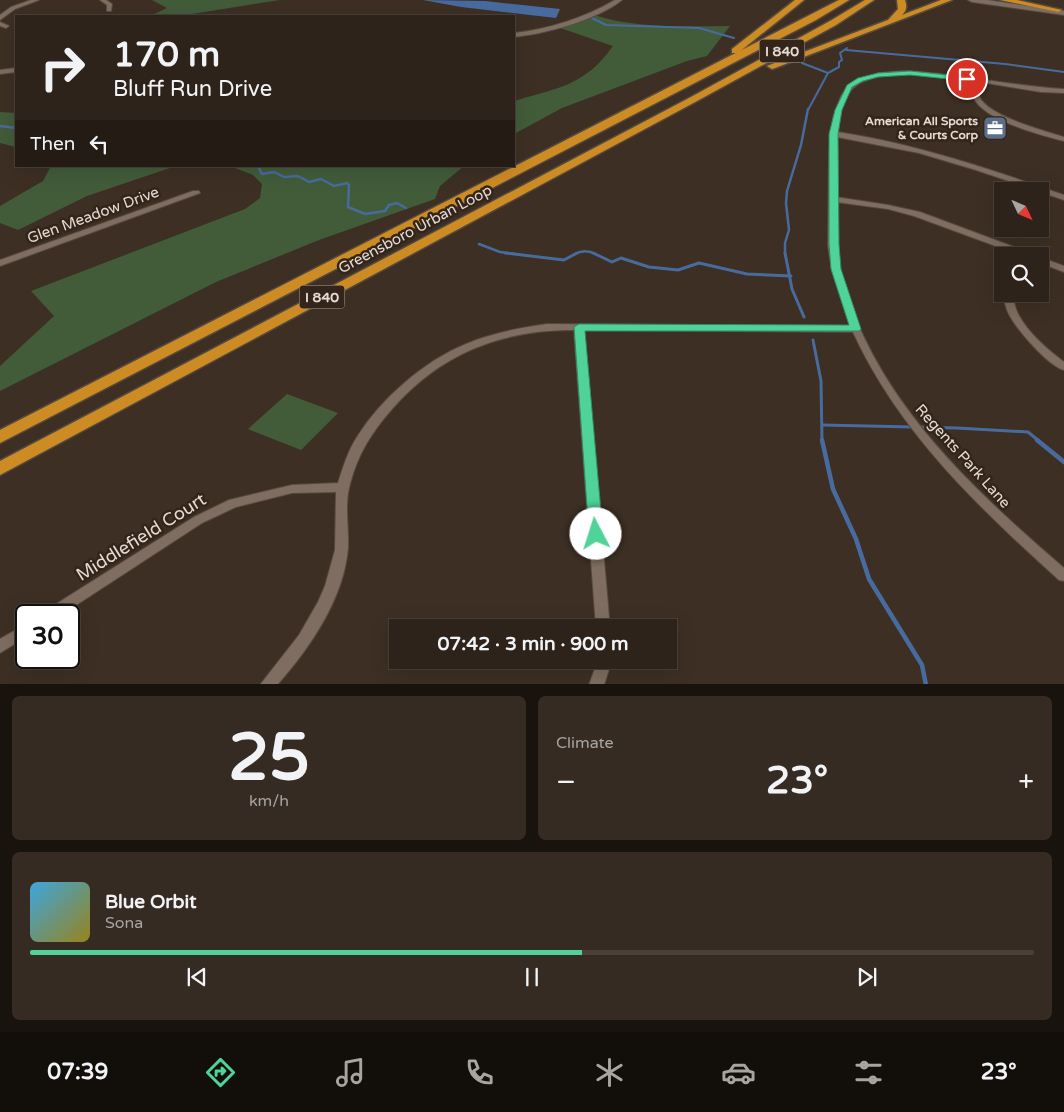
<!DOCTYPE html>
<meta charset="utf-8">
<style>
:root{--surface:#2e231a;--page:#362b23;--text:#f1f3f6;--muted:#a7a4a2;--line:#494039;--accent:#4fd399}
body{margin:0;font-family:"Varela Round",sans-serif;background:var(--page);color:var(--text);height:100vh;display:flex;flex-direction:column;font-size:19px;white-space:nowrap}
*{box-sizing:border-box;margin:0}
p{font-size:16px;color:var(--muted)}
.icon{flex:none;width:28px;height:28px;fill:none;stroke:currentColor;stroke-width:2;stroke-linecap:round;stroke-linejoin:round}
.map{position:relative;height:684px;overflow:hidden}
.panel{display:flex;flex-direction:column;gap:12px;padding:12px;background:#19130e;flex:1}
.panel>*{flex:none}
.banner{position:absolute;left:15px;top:15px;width:500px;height:152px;border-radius:0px;box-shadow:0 5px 20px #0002,0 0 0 1px var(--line);background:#2e231a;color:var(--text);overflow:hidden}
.needle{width:32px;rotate:134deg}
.controls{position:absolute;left:994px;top:182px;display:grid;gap:10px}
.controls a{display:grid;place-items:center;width:55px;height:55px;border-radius:0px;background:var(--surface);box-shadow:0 5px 20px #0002,0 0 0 1px var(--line);font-size:25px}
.speed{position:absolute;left:15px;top:604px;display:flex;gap:10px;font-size:25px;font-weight:700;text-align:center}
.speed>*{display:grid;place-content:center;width:65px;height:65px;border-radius:50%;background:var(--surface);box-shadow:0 5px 20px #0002,0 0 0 1px var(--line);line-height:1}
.speed .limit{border:2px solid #111;border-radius:8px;background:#fff;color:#111}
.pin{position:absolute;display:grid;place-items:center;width:42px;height:42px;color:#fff;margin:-21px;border:2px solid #fff;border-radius:50%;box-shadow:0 1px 5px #0007}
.me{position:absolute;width:55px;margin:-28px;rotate:355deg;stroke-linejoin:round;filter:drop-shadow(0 0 4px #0008)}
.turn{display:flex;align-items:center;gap:18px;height:105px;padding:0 15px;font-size:22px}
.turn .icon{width:65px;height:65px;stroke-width:2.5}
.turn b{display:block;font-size:35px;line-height:42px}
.then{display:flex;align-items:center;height:48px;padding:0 15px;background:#0003;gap:10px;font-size:19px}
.big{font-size:38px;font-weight:700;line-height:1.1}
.panel .tile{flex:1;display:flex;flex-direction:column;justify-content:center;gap:8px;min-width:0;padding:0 18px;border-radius:8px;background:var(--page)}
.panel .dial{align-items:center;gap:0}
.dial b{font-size:65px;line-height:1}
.song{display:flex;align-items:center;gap:15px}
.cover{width:60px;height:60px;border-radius:8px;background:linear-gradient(135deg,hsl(200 70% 55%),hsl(50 70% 35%))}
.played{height:5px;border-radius:2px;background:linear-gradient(90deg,var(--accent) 55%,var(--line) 55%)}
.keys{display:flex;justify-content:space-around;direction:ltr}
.heat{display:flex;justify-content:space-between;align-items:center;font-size:28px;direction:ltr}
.panel .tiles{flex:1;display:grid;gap:12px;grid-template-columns:1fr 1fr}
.tile:last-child{grid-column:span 2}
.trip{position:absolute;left:389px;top:619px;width:288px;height:50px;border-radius:0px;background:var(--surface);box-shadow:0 5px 20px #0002,0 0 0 1px var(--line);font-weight:700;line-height:50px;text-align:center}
.menu{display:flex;height:80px;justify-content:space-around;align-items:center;background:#120e0a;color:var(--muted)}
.menu .icon{width:35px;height:35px}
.menu .on{color:var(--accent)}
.menu b{font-size:22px;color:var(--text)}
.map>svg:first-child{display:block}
.green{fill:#425c3a}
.water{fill:#486b9f}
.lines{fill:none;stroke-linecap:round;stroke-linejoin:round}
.stream-far3{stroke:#486b9f;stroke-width:2}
.stream-far2{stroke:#486b9f;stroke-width:2.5}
.stream-far1{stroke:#486b9f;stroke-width:3}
.stream{stroke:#486b9f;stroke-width:4.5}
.minor-casing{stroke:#564a40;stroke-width:2}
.secondary-casing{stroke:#564a40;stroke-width:2}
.motorway-casing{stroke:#564a40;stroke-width:3}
.minor{fill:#7e6d60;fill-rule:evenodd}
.secondary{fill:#7e6d60;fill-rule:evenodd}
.motorway{fill:#cd8b23;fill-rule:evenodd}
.route{fill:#4fd399;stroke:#338963}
.labels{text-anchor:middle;stroke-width:5;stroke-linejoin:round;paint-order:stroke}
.far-poi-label{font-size:12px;font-weight:bold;fill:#e5dbd4;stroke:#332519;text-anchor:end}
.shield{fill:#332519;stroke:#b0a49c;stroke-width:1}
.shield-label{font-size:14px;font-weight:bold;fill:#e5dbd4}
.street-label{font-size:15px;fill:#e5dbd4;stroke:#332519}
.near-street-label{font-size:18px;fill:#e5dbd4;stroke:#332519}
</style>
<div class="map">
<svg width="1064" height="685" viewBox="0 0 1064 685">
<rect width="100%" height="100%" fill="#3d2f23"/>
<g class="green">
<path d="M152,0H280L179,16H150L167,8Z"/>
<path d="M594,15C637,29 684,26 730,26L707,56L687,61L562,108L514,134V101C557,88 585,86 613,46L560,28Z"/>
<path d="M0,112L16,113V147L0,143Z"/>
<path d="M51,166H181L170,168L87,196L18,230L0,223V206L43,181Z"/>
<path d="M230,166H464L440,186L435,199L319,240L216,282L0,391V366L54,316L31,291L245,209L260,198L262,184L253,175Z"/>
<path d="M287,394L338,413L301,450L248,429Z"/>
</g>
<path class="water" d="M423,0L485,1L560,9L556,18L461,7Z"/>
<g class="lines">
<g class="stream-far3">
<path d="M592,18L606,25L699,28L734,38"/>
<path d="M846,50L1005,64L1064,72"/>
<path d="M802,63L828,73"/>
<path d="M808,110L828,73L839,67V62L842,60L840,53L847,48"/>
</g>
<g class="stream-far2">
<path d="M0,126L16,128"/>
<path d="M243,166H250"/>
<path d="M258,166L262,174L274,172L284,177L298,176L309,182L321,179L334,186L347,183L349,185L348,207L365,214L385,211L389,205L397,203L406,208"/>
<path d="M479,244L500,252L515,254"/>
<path d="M575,254C582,250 588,250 596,254"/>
<path d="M785,254V243L789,230L786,203L787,191L801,145L808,109"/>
</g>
<g class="stream-far1">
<path d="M505,253L564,260L577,253"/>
<path d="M593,253L612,262L621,258L649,267L678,270L699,263L747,274L791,276"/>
<path d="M785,253L792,289L804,317"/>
<path d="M813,340L821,381L822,441"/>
<path d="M823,425L957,428L1028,432L1039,441"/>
</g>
<g class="stream">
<path d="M822,440L833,489L856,539L869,579L922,665L926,685"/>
<path d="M1037,440L1064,462"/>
</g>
<g class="minor-casing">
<g id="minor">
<path d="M31,0H39L15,9L0,20V15L11,7Z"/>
<path d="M100,0H106L112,4L111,11H107V5Z"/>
<path d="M615,0H622C597,20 545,34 514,37V33C549,29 584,18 615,0Z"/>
<path d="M0,22L9,26L6,28L0,26Z"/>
<path d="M16,68V72L0,74V70Z"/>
<path d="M903,71C957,73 1010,86 1064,89V93L1041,92L980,82C978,89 977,95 982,101C996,118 1042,130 1064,137V141C1041,135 977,119 972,93C971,89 973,85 974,81C944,77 876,65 852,89C842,100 839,118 838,132C916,144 990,169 1064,195V200L976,170L919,153L837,137L836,197L888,205L920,212L1033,254L1034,256H1023L914,216L888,209L836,202C835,224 835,248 840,270C870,395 970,487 1064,568V581L1059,580C978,507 899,432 853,332L584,330L610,628H596L574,330C501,330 441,353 392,409C372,432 358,453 350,484C344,505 349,526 348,548C344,598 310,648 277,685H260L299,635L318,602L325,586L335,550L336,492L292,493L236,507L202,523L61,615H43L45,611L194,517L229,500L292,485L338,483C343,467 348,451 357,437C381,399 424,361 466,344C492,333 519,328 547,324L850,326L832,271L828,246L829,154L833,118L841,96L848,86L857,80L879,73Z"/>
<path d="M193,191H199L200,193L0,266V260Z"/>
<path d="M1040,257L1064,266V272L1040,263Z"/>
<path d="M1003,294H1012C1014,299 1014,304 1016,309C1024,330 1047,349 1064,362V370C1048,366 1013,326 1007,310C1005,305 1004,299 1003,294Z"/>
<path d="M26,624V637L0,653V639Z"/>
<path d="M598,660H612L604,685H589Z"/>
</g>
</g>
<g class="secondary-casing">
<path id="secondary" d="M968,0H987L1064,11V15L972,2Z"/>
</g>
<g class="motorway-casing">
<g id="motorway">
<path d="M795,0H804L738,53H732V49Z"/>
<path d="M839,0H849L816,20L0,443V430Z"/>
<path d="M865,0H874L836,25L697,101L0,475V461L691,97L830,21Z"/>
<path d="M897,0H905C907,6 907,10 902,15L941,0H952L775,68L772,69L767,66L888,20L898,9Z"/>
<path d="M1000,0H1017L1062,10L1058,12Z"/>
</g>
</g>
<use href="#minor" class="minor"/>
<use href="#secondary" class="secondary"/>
<use href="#motorway" class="motorway"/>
</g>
<path class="route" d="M910,71L967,77L970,79L967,81L910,75L878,77L863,81L852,87L842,110L838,134L839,244L841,269L861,329L859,331H585L603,534L601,538L596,539L591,538L589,534L574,327L579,324L849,325L831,269L829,244V134L835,110L847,85L858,78L878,73Z"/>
<defs>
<g id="office-square" transform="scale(1.25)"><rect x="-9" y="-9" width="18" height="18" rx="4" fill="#5c6f8a" stroke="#332519"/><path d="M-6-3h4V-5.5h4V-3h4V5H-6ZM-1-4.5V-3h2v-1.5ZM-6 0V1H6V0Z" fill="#fff"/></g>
</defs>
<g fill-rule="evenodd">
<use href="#office-square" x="995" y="128"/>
</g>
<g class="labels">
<g class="far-poi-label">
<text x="978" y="125">American All Sports<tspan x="978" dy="14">&amp; Courts Corp</tspan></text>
</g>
<g class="shield">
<rect x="759.5" y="39.5" width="45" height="23" rx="4"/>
<rect x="299.5" y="285.5" width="45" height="23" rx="4"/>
</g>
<g class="shield-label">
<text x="782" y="56">I 840</text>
<text x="322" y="302">I 840</text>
</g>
<g class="street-label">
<text transform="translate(93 215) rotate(-20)" y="5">Glen Meadow Drive</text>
<text transform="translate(415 229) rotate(-28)" y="5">Greensboro Urban Loop</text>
<text transform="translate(963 456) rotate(48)" y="5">Regents Park Lane</text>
</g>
<g class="near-street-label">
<text transform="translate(141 537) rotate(-32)" y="6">Middlefield Court</text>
</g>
</g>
</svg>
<div class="controls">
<a><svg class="needle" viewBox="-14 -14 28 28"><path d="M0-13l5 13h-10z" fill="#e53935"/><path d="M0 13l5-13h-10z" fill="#a7a4a2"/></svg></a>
<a><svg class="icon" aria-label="search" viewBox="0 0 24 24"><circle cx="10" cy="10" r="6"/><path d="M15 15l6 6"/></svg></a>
</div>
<div class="speed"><div class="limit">30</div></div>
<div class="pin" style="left:967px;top:79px;background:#d93025"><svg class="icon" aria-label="arrive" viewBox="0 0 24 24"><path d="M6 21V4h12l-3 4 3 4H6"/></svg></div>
<svg class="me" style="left:596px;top:534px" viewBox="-20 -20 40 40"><circle r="19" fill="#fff"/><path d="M0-13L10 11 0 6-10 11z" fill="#4fd399"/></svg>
<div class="trip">07:42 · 3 min · 900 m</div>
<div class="banner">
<div class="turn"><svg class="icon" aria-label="right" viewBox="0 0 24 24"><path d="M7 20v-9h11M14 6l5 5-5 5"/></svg><div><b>170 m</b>Bluff Run Drive</div></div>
<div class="then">Then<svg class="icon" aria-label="left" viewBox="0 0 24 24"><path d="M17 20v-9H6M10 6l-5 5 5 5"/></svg></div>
</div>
</div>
<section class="panel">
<div class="tiles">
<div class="tile dial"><b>25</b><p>km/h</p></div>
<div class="tile"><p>Climate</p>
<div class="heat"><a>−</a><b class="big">23°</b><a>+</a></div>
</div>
<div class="tile">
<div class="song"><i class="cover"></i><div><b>Blue Orbit</b><p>Sona</p></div></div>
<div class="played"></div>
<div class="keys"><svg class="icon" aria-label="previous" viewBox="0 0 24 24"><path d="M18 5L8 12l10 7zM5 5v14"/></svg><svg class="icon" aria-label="pause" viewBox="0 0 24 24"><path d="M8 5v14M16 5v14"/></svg><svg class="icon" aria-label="next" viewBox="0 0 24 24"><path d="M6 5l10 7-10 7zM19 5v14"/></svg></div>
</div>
</div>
</section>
<nav class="menu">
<b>07:39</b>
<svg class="icon on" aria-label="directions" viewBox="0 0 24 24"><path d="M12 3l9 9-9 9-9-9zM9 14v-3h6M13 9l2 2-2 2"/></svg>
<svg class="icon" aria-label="music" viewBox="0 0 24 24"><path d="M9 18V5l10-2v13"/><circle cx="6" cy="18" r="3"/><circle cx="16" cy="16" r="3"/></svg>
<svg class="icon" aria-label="phone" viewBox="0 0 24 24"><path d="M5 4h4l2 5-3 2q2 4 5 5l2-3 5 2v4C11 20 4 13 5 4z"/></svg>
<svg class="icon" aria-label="climate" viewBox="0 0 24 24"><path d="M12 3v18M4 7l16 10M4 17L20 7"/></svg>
<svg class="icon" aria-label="car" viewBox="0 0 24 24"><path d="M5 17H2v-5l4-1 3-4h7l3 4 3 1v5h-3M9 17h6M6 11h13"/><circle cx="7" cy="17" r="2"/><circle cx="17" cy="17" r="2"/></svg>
<svg class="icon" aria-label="filters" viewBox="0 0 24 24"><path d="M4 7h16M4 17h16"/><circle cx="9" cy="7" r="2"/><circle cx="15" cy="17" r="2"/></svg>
<b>23°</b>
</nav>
